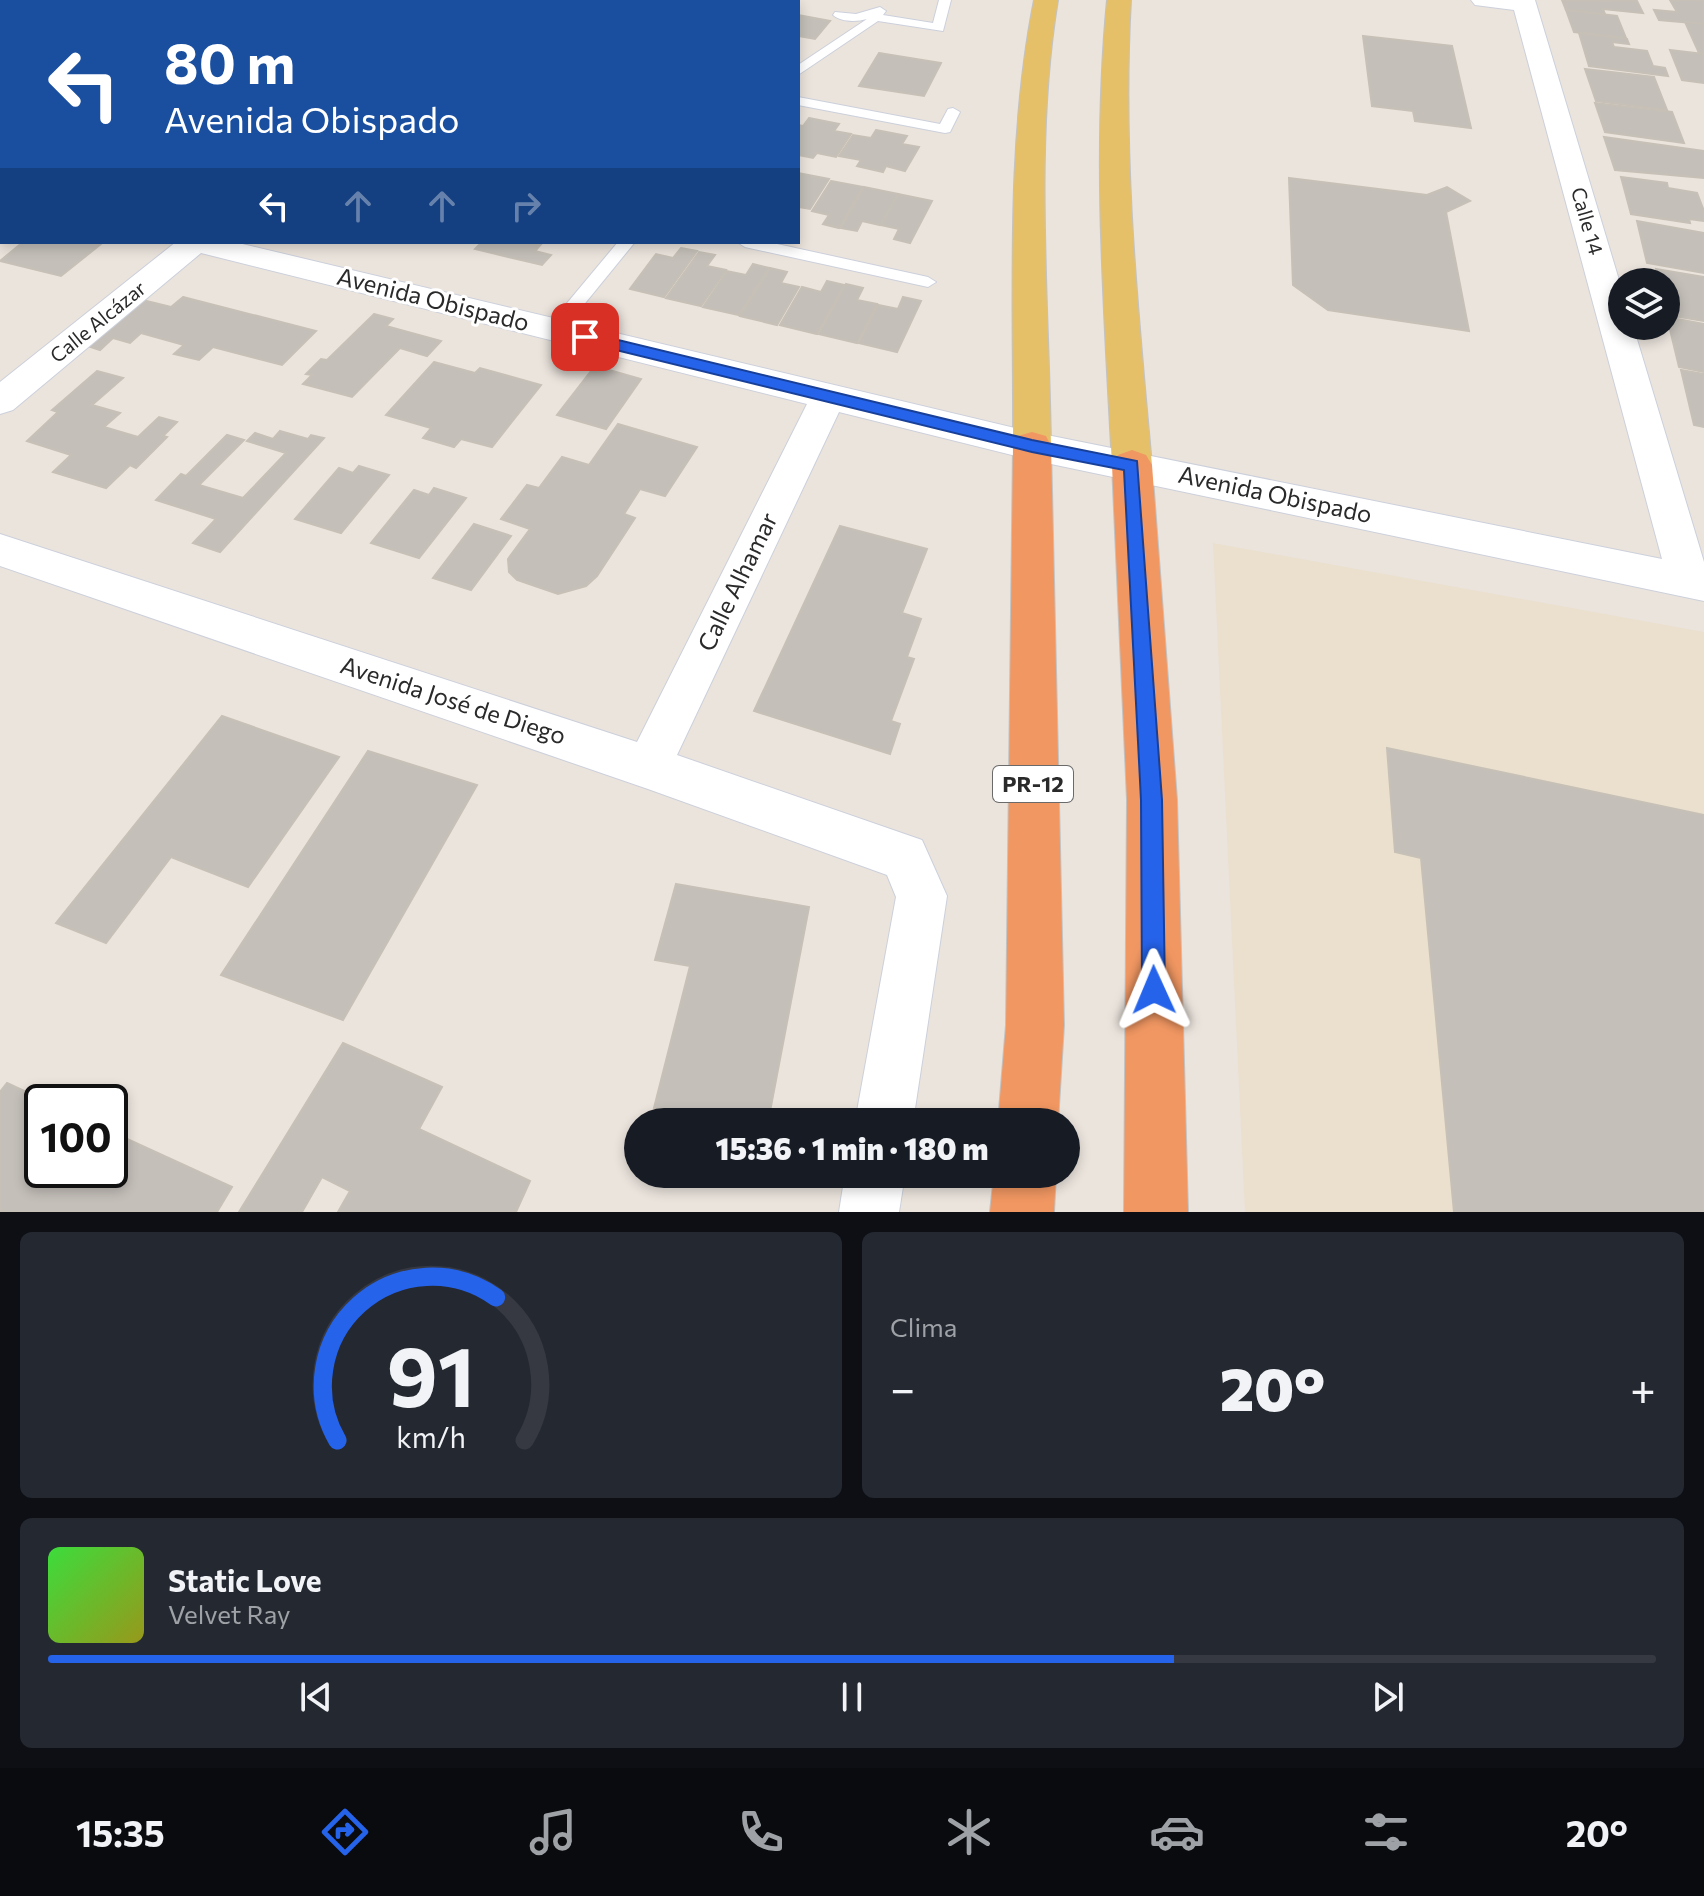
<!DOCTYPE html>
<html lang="es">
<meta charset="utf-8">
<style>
:root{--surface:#171b24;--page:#242831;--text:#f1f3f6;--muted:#9ea1a6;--line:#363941;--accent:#2563eb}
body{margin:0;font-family:Commissioner,sans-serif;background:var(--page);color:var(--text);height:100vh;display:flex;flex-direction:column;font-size:30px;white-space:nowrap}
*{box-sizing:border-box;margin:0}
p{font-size:26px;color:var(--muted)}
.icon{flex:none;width:44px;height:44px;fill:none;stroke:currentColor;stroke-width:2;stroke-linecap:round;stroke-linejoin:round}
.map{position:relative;height:1212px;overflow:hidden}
.drawer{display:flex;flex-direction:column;gap:20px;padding:20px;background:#0d0f14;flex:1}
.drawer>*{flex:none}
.banner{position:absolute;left:0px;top:0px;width:800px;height:244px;box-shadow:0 4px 12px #0003;background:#1a4fa0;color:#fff;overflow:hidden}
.tools{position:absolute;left:1608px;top:268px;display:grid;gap:16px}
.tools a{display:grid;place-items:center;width:72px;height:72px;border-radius:50%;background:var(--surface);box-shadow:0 4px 12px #0003;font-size:40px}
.speed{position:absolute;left:24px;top:1084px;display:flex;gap:16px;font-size:40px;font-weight:700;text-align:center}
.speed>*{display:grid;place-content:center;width:104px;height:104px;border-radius:50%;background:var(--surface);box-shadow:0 4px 12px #0003;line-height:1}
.speed .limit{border:4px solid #111;border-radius:12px;background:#fff;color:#111}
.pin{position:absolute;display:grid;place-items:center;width:68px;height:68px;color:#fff;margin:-34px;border-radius:16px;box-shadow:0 4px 12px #0006}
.me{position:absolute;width:88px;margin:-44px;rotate:359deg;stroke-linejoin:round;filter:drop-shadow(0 0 6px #0008)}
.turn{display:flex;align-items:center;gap:28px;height:168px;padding:0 32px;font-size:36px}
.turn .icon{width:104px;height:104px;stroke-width:2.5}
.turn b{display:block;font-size:56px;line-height:68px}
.lanes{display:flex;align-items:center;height:76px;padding:0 32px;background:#0003;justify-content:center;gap:40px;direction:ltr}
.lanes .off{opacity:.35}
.big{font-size:60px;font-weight:800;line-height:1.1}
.drawer .card{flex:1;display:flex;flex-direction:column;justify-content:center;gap:12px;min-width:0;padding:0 28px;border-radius:12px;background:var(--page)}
.drawer .dial{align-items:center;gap:0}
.dial svg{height:208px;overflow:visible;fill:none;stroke:var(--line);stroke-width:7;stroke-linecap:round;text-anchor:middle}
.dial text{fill:var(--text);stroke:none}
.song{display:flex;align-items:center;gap:24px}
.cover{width:96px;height:96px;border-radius:12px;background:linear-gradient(135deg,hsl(120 70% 55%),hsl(60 70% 35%))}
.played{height:8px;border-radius:4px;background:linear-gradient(90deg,var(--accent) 70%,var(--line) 70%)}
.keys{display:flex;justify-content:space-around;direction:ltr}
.heat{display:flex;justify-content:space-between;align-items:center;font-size:44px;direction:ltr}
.drawer .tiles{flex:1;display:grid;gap:20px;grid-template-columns:1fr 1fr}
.card:last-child{grid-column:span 2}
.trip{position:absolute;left:624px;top:1108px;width:456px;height:80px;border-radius:40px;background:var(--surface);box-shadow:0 4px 12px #0003;font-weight:800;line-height:80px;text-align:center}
.tab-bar{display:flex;height:128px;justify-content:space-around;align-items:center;background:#090b0e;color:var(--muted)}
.tab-bar .icon{width:56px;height:56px}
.tab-bar .selected{color:var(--accent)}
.tab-bar b{font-size:36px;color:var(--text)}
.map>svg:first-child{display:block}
.education{fill:#ebe0ce}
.building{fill:#c4bfb9;stroke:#c6c0b7;stroke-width:2}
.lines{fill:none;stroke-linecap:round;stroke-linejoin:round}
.lane-casing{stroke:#ccd0db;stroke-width:2}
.street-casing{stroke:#ccd0db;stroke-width:2}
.primary-casing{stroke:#c3c3c3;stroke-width:2}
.highway-casing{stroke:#c3c3c3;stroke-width:2}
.lane{fill:#fff;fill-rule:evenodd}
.street{fill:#fff;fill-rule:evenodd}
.primary{fill:#e6c068;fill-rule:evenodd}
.highway{fill:#f19762;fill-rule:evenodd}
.route{fill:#2563eb;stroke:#184099;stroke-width:2}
.labels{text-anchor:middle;stroke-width:6;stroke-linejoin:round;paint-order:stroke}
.far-street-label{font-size:20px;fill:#2a2a2a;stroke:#fff}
.shield{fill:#fff;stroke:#6a6a6a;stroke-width:2}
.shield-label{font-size:22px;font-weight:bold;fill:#2a2a2a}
.street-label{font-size:24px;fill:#2a2a2a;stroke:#fff}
</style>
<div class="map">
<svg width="1704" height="1212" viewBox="0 0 1704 1212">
<rect width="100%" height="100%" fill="#ebe4dd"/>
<path class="education" d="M1213,543L1704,632V1212H1245Z"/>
<g class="building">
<path d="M603,0H713L724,2H614Z"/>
<path d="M1562,0L1637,1L1643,13L1603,9L1605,14L1566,10Z"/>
<path d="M1670,0H1704V24L1659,20L1654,10L1677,12Z"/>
<path d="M1566,10L1617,16L1626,38L1574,32Z"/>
<path d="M798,15L830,21L815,39L798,36Z"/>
<path d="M1685,22L1704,24V53H1699Z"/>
<path d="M1579,33L1627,39L1629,44L1612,42L1614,47L1647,51L1653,66L1665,68L1668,76L1589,66Z"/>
<path d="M1363,36L1452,46L1471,128L1415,121L1413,111L1372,106Z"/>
<path d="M1670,50L1704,54V83L1682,80Z"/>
<path d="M879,53L941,63L924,96L859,86Z"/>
<path d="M1585,69L1654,77L1667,110L1596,101Z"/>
<path d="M1595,103L1672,112L1684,143L1605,132Z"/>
<path d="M809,118L839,124L834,131L851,134L836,157L817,153L813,158L798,155V125L803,126Z"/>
<path d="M876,130L907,136L902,144L919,147L905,171L886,166L883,172L857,166L861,160L839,156L853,135L871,138Z"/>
<path d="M1604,137L1704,151V178L1615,170Z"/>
<path d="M798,173L829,179L810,209L798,207Z"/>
<path d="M1621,177L1667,183L1668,188L1697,193L1704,211V221L1689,219L1690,223L1631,214Z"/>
<path d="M1289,178L1427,195L1447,187L1470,201L1446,212L1469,331L1328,310L1293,285Z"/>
<path d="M831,181L863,187L839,228L823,224L829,215L812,211Z"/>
<path d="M864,187L898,194L880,225L862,221L857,231L841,228Z"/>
<path d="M898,194L932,201L910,243L894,239L899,229L881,225Z"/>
<path d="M1637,221L1704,233V273L1647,263Z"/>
<path d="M23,242H93L101,244L61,276L0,261Z"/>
<path d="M482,242H543L535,251L551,255L542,265L475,249Z"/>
<path d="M681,248L697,251L664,297L630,289L656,254L673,258Z"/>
<path d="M699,252L715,255L707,266L726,270L701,306L666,298Z"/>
<path d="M753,264L769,268L739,315L703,307L727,271L746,275Z"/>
<path d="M770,268L787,272L781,283L799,287L777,325L740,316Z"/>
<path d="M1656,269L1704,277V321L1667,315L1666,282H1659Z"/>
<path d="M827,281L844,285L817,334L780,325L802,287L821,292Z"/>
<path d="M846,284L863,288L857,300L877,304L857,343L819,334Z"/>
<path d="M183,297L316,331L282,365L213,347L199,360L174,354L184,345L141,333L130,343L113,338L100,350L88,346L143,300L171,307Z"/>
<path d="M903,297L921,301L897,352L859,343L878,305L898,309Z"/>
<path d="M374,314L393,319L386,326L441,341L427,356L400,348L352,397L303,384L312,375L306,374L321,359L327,360Z"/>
<path d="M1667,317L1704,324V372L1679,367Z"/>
<path d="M434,362L475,373L480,368L541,385L492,447L461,439L454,447L423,438L431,428L386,415Z"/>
<path d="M595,366L641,379L606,429L557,415Z"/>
<path d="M1681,370L1704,374V427L1694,425Z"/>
<path d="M97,371L123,378L92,405L120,413L104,427L138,437L159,417L177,422L163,436L167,437L136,468L130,465L106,488L53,472L71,455L27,441L58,412L52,410Z"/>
<path d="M618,424L697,447L665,496L640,489L624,514L635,518L597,576L586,586L558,594L517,580L509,572L508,559L530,529L501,519L527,485L539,488L562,457L589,465Z"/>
<path d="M280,431L308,439L311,435L324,438L220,552L193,543L216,519L156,500L181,474L186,476L227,435L244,440L199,485L243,498L286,453L247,441L255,433L273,439Z"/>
<path d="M359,466L389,475L341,533L295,519L339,468L353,473Z"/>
<path d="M434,488L466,498L419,558L371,543L414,490L429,495Z"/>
<path d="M474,524L511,536L471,590L433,578Z"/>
<path d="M840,526L927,549L902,613L921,619L907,657L914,659L891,721L900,724L890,754L754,711Z"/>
<path d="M222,716L339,757L248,887L171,857L106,943L56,923Z"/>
<path d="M1387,748L1704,815V1212H1454L1421,858L1395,852Z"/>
<path d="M368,751L477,785L343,1020L221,975Z"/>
<path d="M676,884L809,907L768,1122H726L654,1108L690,966L655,960Z"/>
<path d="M343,1043L442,1087L419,1129L530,1181L516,1212H338L350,1191L322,1177L302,1212H239Z"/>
<path d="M7,1083L48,1102H42V1170H110V1131L232,1187L217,1212H0V1092Z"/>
</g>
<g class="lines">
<g class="lane-casing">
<g id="lane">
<path d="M939,0H951L943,31L878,21L798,75V65L867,19C856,22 841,22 833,15L835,12L856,14L880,7L886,11L883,15L933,23Z"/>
<path d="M798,97L940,124L948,109L953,108L960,112L950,132L945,133L798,105Z"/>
<path d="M618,242H635L560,334H548L545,330L548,326Z"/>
<path d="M737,242H768L928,277L936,282L928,287L745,247Z"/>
</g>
</g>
<g class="street-casing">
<g id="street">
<path d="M11,0H37L10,2Z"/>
<path d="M231,0H258L230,2Z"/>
<path d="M483,0H508L482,2Z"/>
<path d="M1471,0H1535L1622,290V326H1633L1704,562V601L1032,460L839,412L677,755L922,840L947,896L913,1122H855L896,897L887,875L648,789L0,566V534L637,742L807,404L201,253L13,410L0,414V382L176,242H234L1032,432L1662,559L1514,10L1475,5Z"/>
<rect x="0" y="182" width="2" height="18"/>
<path d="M845,1174H905L899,1212H839Z"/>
</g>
</g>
<g class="primary-casing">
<g id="primary">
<path d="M1034,0H1058C1034,144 1049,300 1051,446L1046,456L1032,460L1018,456L1013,446C1014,299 1005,145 1034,0Z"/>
<path d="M1107,0H1131C1122,156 1138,310 1152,465L1146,475L1132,480L1118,475L1112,465C1104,310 1092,155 1107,0Z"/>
</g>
</g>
<g class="highway-casing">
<g id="highway">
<path d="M1032,432L1046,436L1051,446L1064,1025L1058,1122H998L1006,1025L1013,446L1018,436Z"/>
<path d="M1132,450L1146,455L1152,465L1177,800L1188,1212H1124L1127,800L1112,465L1118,455Z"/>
<path d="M994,1174H1056L1054,1212H990Z"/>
</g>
</g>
<use href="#lane" class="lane"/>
<use href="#street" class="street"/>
<use href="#primary" class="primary"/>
<use href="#highway" class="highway"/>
</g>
<path class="route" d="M585,332L1032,440L1137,461L1162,800L1165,990L1162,998L1154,1002L1145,998L1142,990L1141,800L1124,470L1032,452L579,341V334Z"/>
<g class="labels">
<g class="far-street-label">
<text transform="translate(1587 221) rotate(74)" y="7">Calle 14</text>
<text transform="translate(98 322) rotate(-39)" y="7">Calle Alcázar</text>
</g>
<rect class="shield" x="993" y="766" width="80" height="36" rx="6"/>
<g class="shield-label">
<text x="1033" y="792">PR-12</text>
</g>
<g class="street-label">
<text transform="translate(433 300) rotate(14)" y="8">Avenida Obispado</text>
<text transform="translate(1275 495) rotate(12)" y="8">Avenida Obispado</text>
<text transform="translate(738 582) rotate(-64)" y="8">Calle Alhamar</text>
<text transform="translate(453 701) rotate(18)" y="8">Avenida José de Diego</text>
</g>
</g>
</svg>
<div class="tools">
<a><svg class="icon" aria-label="layers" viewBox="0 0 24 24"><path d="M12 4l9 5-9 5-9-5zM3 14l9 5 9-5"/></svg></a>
</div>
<div class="speed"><div class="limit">100</div></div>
<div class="pin" style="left:585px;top:337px;background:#d93025"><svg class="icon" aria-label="arrive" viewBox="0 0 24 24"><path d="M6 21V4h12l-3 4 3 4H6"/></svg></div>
<svg class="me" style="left:1154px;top:990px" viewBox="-20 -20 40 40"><path d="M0-17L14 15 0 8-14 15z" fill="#2563eb" stroke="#fff" stroke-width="4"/></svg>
<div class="trip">15:36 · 1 min · 180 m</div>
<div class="banner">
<div class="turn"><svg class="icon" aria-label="left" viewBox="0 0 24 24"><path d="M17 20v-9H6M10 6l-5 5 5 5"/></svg><div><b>80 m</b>Avenida Obispado</div></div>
<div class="lanes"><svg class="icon" aria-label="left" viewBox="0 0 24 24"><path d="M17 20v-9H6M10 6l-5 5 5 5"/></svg><svg class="icon off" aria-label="ahead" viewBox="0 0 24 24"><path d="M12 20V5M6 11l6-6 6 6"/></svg><svg class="icon off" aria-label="ahead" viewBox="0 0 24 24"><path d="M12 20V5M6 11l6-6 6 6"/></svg><svg class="icon off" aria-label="right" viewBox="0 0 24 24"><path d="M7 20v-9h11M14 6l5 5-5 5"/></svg></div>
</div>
</div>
<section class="drawer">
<div class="tiles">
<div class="card dial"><svg viewBox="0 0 100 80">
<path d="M14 69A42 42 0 1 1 86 69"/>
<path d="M14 69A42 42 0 0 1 75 14" stroke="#2563eb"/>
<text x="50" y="56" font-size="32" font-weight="700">91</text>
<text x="50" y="72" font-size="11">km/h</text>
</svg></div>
<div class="card"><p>Clima</p>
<div class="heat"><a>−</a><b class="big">20°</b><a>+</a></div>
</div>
<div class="card">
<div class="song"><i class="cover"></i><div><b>Static Love</b><p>Velvet Ray</p></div></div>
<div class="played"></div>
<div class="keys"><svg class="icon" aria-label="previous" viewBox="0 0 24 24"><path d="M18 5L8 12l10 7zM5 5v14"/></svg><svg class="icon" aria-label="pause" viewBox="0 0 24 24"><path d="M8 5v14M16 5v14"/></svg><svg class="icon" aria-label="next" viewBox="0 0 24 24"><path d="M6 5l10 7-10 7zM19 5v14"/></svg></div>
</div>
</div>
</section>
<nav class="tab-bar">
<b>15:35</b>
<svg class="icon selected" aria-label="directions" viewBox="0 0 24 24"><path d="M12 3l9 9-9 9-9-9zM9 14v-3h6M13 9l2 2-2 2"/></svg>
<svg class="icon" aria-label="music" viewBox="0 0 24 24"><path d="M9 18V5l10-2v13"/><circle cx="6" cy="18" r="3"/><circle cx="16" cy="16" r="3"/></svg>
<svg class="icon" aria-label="phone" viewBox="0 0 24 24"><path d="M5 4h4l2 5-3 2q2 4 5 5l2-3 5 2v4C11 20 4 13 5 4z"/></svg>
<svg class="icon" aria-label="climate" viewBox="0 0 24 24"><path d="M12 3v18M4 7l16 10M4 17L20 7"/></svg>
<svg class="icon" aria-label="car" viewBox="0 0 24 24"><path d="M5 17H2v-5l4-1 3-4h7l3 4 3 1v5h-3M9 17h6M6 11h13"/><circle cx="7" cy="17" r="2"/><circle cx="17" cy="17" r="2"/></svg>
<svg class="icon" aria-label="filters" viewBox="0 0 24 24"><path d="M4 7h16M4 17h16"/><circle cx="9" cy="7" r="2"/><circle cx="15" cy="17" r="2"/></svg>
<b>20°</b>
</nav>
